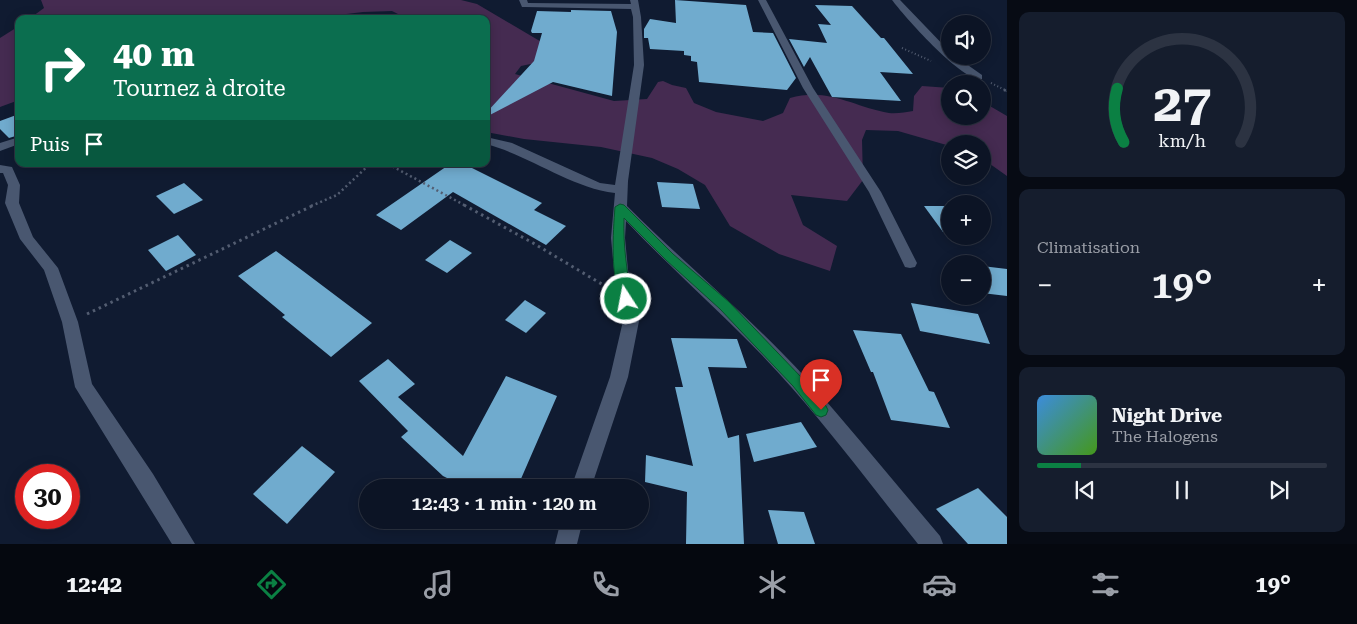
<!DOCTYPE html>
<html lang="fr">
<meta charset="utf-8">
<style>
:root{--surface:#0c1425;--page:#151d2d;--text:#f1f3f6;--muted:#9a9ea7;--line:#2c3342;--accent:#0b8043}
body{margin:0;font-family:"Roboto Serif",serif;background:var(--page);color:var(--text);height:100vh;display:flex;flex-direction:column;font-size:19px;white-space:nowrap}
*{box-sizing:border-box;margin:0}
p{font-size:16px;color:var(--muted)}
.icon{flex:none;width:28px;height:28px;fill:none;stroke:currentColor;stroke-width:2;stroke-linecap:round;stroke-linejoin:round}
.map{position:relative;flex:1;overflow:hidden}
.drawer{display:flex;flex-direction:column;gap:12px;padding:12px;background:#070b14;width:350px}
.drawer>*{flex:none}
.guide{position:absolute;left:15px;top:15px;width:475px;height:152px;border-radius:10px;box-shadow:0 2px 12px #0003,0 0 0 1px var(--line);background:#0b6e4f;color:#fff;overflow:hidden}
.fabs{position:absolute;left:941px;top:15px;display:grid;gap:10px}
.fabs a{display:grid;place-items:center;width:50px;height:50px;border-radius:50%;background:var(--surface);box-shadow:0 2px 12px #0003,0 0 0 1px var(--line);font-size:25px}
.speed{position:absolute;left:15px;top:464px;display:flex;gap:10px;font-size:25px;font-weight:700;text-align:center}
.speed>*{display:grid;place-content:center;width:65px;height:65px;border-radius:50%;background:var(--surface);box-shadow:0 2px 12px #0003,0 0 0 1px var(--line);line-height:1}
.speed .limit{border:8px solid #d22;background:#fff;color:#111}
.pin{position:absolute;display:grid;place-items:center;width:42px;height:42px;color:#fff;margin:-51px -21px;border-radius:50% 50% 50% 0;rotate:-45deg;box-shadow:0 0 5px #0007}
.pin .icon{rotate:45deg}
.me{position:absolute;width:55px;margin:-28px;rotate:349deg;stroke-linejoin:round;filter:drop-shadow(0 0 4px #0008)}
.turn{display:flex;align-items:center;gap:18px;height:105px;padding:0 15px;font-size:22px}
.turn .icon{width:65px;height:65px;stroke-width:2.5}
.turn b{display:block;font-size:35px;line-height:42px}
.then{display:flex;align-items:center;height:48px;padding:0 15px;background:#0003;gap:10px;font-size:19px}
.big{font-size:38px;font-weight:600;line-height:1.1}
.drawer .widget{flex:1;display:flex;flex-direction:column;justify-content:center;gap:8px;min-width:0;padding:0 18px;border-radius:10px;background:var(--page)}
.drawer .dial{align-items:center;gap:0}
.dial svg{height:130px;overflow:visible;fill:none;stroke:var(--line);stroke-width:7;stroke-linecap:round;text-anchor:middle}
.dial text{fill:var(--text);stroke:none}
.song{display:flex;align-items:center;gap:15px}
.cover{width:60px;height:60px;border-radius:8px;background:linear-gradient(135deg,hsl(210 70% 55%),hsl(100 70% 35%))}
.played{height:5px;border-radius:2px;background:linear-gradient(90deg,var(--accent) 15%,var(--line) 15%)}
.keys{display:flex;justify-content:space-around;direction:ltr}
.heat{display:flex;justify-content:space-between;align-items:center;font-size:28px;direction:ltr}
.trip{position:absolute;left:359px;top:479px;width:290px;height:50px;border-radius:25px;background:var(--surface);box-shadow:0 2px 12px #0003,0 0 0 1px var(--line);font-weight:600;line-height:50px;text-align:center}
.tabs{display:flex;height:80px;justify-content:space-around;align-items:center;background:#05080f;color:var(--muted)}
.tabs .icon{width:35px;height:35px}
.tabs .selected{color:var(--accent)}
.tabs b{font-size:22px;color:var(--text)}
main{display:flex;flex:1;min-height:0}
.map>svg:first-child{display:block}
.green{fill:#452b51}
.building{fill:#70abce}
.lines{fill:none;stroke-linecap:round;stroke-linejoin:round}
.path-far2{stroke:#535d71;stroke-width:2;stroke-dasharray:1 2.5;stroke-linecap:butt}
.path-far1{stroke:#535d71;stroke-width:2.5;stroke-dasharray:2 3;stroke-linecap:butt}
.path{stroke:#535d71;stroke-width:3;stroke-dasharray:2.5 4;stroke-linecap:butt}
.street{fill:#495770;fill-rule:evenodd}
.route{fill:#0b8043;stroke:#07532c}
</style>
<main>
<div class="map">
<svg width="1007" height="544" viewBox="0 0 1007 544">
<rect width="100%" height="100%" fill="#101b31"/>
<g class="green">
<path d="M41,0H461L477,4L555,50L545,61L521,66L515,74L614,101L647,99L658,82L663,81L672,85L686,88L694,103L716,112L763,121L783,113L790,98C828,87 854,107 889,113C897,114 906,112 913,111L914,96L922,86L950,88V116H982L983,102L1007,116V176L983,159L982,144H950V146L898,131L866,130L862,140L863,180L847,201L791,195L803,225L837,246L830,271L779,254L730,226L705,185L678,169L652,158L601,147L524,139L486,132V19H408L392,11L363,12L305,19H29L44,8Z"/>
<path d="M19,26V100L0,107V38Z"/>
</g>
<g class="building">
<path d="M675,0L746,5L753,32L773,33L796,78L787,90L699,82L697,62L691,61V56L684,55V51L650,49L648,38H644V29L650,19L676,23Z"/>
<path d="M815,5L852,6L881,38H884L913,74L880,72L901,101L832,97L810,57L804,67L789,39L827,43L818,24L831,25Z"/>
<path d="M571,10L611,11L617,32L612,96L553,82L486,117V113L534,61L542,33H532L531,31L537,11L571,12Z"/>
<path d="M19,114V135L9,138L0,129V121Z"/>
<path d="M450,164H464L542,203L534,210L566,226L546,245L453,192L401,230L376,215Z"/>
<path d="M657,182L693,184L700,209L662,207Z"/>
<path d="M184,183L203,200L174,214L156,196Z"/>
<path d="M924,206H950V232H943Z"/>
<path d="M178,235L196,255L166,271L148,250Z"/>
<path d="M450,240L472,253L447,273L425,260Z"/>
<path d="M276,251L303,271L372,323L331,357L282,317L285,315L238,276Z"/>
<path d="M982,266L1007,269V296L982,293Z"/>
<path d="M525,300L546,313L526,333L505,320Z"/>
<path d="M911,303L978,314L990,344L920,331Z"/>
<path d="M853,330L901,334L929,391L934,392L950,428L891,420L873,372H871Z"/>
<path d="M671,338L737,339L747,368L708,367L728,438L739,435L744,544H686L687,492L645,482L646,455L693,466L675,387H683Z"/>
<path d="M388,359L415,384L398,397L463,456L506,376L557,396L517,488H467L443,476L401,437L408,431L359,381Z"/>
<path d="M801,422L817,447L754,462L746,434Z"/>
<path d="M302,446L335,472L287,524L253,494Z"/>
<path d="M978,488L1007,517V544H968L936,509Z"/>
<path d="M768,510L804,512L815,544H778Z"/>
</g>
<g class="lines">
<g class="path-far2">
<path d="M902,48L931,61"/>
<path d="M991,83L1007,91"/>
</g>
<g class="path-far1">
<path d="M1004,90L1007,91"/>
<path d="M388,164L466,206"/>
<path d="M311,206L337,195L370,164"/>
</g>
<g class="path">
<path d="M464,205L533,243L605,286"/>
<path d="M87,314L314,205"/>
</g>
<g class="street">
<path d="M519,0H527L528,3L631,4L630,0H638L641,17L644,65L628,181L627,206C685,264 749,316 805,377C851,429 895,483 940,536L943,544H918C876,492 836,438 792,388C740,328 680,278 626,221L625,238L628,270L639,321L628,377L591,488H571L610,377L623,321L614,270L611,238L615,193C569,187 531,156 486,144V137L512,143L600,183L615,185L634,65L633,17L631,9L525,7H522Z"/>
<path d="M758,0H766L813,88L881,192L917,263L915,267L910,268L905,267L869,192L803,88Z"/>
<path d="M892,0H900L950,52V56H955L982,75V79C963,83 904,16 892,0Z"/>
<path d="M19,137V144L0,151V143Z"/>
<path d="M0,165L12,167L20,185L19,203L33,237L58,268L78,322L92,384L153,474L195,544H172L75,387L62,322L44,270L20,239L5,203L8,185L3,173H0Z"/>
<path d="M561,520H583L577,544H555Z"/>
</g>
</g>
<path class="route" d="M620,204L624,205L673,254L729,302L802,378L826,406L828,410L826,415L821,417L816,415L793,386L720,309L666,260L624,218C623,246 627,272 632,299L631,302H622C610,278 613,233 615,207Z"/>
</svg>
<div class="fabs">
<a><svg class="icon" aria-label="sound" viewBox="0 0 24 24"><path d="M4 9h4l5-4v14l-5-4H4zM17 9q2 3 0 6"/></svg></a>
<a><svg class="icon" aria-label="search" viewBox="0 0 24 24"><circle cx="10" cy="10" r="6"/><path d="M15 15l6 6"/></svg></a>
<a><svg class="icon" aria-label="layers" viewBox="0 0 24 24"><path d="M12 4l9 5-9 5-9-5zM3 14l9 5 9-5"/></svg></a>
<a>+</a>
<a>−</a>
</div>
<div class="speed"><div class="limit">30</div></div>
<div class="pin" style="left:821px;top:410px;background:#d93025"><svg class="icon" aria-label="arrive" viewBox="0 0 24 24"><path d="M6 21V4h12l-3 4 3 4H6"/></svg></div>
<svg class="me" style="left:626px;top:299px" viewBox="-20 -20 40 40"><circle r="17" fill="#0b8043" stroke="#fff" stroke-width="3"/><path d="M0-11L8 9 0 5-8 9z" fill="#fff"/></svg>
<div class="trip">12:43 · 1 min · 120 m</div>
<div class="guide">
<div class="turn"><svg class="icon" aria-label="right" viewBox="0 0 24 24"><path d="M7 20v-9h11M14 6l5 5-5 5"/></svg><div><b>40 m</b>Tournez à droite</div></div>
<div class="then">Puis<svg class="icon" aria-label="arrive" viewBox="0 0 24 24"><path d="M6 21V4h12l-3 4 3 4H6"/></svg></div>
</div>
</div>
<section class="drawer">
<div class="widget dial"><svg viewBox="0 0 100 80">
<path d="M14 69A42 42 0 1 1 86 69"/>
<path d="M14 69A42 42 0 0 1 10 36" stroke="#0b8043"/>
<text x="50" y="56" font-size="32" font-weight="700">27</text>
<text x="50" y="72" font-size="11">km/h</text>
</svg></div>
<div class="widget"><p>Climatisation</p>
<div class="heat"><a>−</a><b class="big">19°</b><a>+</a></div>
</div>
<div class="widget">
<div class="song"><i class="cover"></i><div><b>Night Drive</b><p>The Halogens</p></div></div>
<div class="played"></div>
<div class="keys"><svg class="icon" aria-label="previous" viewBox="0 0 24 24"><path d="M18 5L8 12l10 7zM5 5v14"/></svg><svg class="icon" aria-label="pause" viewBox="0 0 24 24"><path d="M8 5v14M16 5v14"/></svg><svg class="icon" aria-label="next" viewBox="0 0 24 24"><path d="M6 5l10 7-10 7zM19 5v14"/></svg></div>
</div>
</section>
</main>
<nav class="tabs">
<b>12:42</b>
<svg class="icon selected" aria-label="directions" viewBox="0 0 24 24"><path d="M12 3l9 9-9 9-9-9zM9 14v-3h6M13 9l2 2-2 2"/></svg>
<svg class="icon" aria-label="music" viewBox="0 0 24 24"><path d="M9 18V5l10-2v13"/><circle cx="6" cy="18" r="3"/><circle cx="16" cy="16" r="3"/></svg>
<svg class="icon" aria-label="phone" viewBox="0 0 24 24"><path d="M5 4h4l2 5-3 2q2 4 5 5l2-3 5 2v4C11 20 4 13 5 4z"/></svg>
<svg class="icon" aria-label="climate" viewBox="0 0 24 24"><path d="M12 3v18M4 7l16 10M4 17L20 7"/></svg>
<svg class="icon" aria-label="car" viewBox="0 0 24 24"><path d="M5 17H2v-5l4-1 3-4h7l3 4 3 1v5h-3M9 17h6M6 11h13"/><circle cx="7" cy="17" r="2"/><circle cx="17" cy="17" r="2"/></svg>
<svg class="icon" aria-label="filters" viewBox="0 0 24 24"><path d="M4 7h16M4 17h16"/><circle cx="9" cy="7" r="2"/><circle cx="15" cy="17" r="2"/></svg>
<b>19°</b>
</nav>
